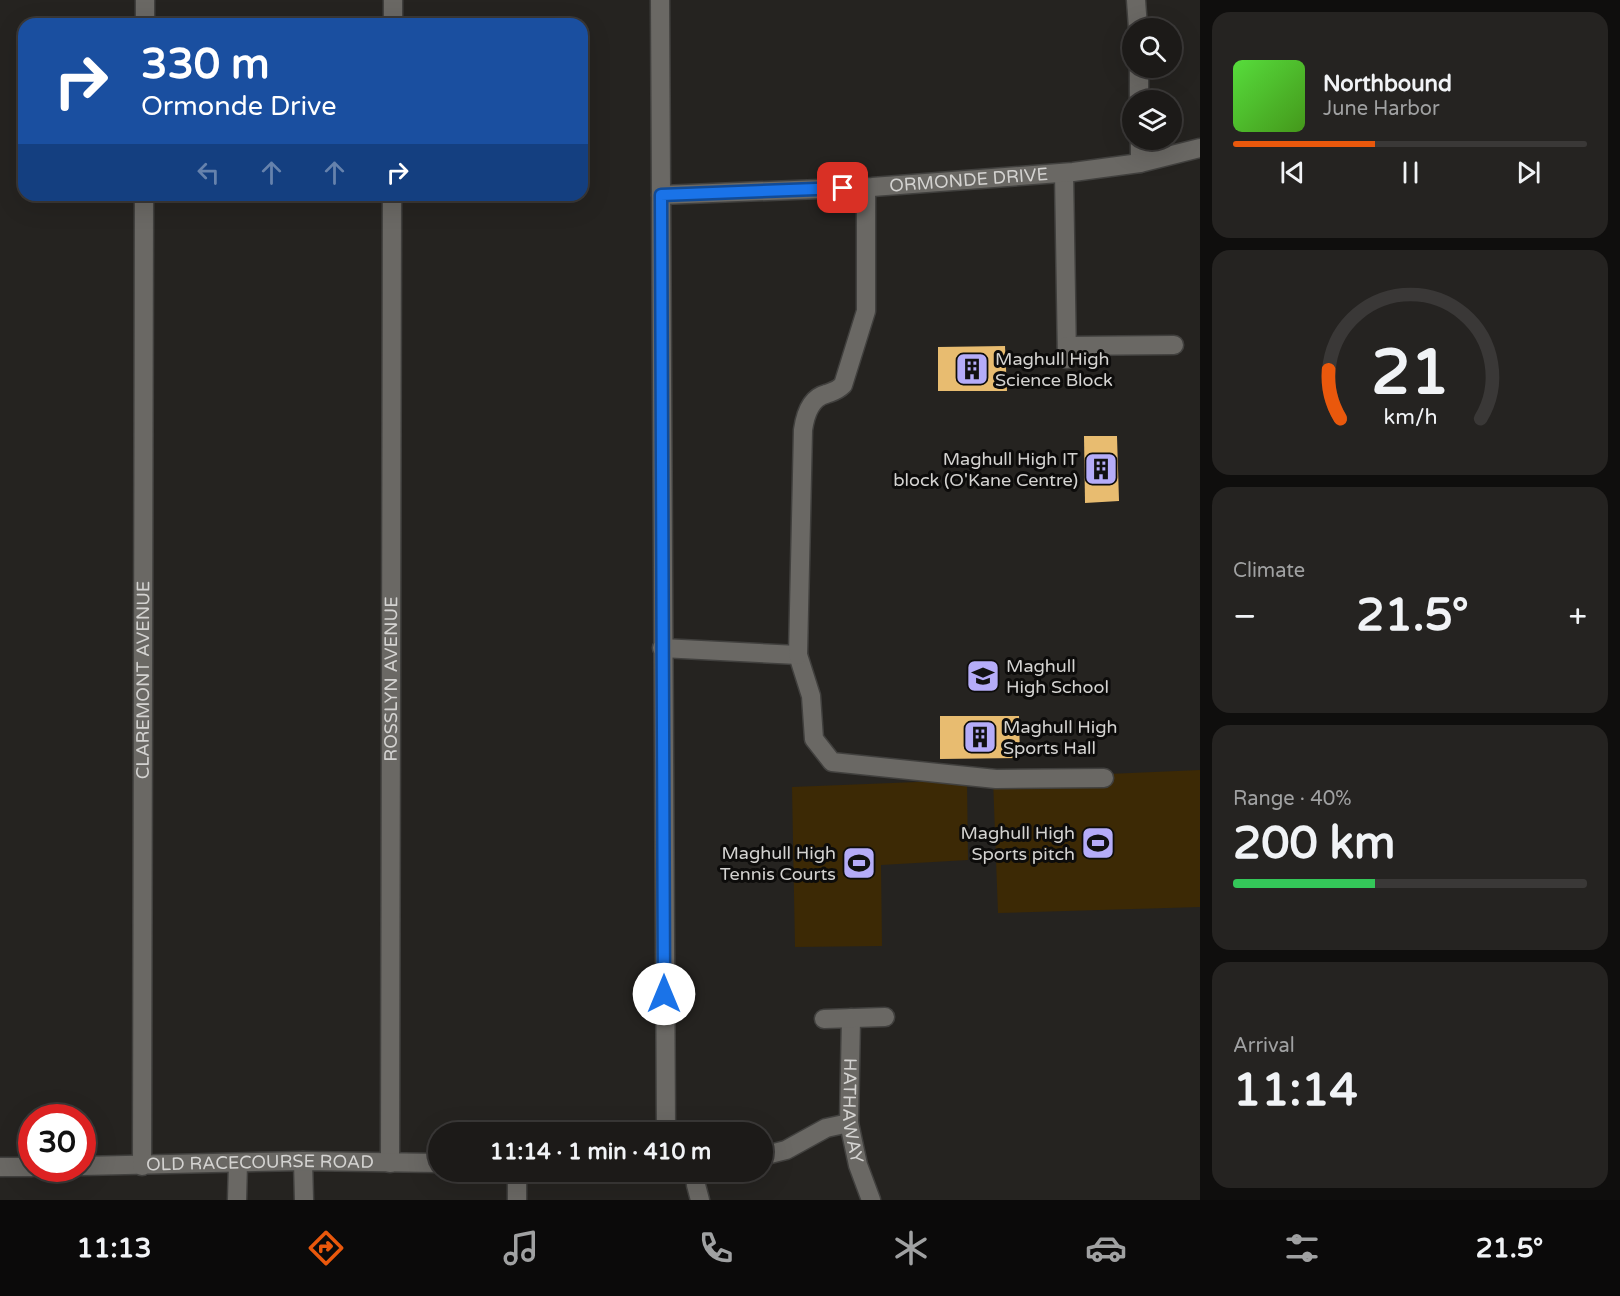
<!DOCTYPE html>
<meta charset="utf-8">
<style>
:root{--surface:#1c1a18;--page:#252321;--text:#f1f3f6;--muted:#a0a1a2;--line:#3a3837;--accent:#ea580c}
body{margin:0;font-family:"Varela Round",sans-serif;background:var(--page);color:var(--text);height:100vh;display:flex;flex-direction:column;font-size:22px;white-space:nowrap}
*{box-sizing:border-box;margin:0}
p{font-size:20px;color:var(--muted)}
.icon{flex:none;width:33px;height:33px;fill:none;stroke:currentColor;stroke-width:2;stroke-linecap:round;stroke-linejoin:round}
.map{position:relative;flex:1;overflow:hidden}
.panel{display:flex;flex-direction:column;gap:12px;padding:12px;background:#0f0e0d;width:420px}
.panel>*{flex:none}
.hud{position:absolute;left:18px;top:18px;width:570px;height:183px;border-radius:18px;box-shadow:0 6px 24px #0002,0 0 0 2px var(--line);background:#1a4fa0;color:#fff;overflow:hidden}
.buttons{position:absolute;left:1122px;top:18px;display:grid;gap:12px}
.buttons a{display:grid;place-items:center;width:60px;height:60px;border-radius:50%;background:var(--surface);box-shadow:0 6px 24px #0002,0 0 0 2px var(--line);font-size:30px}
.speed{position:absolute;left:18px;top:1104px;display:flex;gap:12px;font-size:30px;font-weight:700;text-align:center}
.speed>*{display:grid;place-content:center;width:78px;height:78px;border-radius:50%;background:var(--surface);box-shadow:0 6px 24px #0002,0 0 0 2px var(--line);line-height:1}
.speed .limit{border:9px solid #d22;background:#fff;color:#111}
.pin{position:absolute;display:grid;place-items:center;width:51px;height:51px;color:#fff;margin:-26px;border-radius:12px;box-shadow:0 3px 9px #0006}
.me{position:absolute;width:66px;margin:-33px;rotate:0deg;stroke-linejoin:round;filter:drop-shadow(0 0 4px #0008)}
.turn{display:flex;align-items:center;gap:21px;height:126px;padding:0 24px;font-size:27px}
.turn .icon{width:78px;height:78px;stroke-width:2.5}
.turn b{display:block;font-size:42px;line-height:51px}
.lanes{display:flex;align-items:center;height:57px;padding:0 24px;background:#0003;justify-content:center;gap:30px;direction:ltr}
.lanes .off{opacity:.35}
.big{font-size:45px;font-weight:700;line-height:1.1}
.panel .tile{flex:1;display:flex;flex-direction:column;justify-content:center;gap:9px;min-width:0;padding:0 21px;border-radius:18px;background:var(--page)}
.panel .dial{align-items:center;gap:0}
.dial svg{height:156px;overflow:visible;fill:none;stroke:var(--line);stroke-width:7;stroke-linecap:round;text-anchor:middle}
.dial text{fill:var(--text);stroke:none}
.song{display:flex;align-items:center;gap:18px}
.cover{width:72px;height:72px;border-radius:9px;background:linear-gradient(135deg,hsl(110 70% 55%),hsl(100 70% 35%))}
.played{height:6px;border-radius:3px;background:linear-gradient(90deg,var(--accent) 40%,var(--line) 40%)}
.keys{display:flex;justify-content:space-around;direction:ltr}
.heat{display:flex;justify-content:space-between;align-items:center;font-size:33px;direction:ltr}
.charge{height:9px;border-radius:4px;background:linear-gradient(90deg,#34c759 40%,var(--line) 0)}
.trip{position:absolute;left:428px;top:1122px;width:345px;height:60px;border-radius:30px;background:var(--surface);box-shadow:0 6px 24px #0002,0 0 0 2px var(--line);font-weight:700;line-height:60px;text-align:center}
.menu{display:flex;height:96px;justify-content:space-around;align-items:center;background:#0b0a0a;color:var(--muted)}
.menu .icon{width:42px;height:42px}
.menu .active{color:var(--accent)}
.menu b{font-size:27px;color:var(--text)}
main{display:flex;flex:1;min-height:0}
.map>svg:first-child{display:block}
.green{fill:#3c2905}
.building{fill:#e8bc70}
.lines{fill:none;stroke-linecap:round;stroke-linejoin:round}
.minor-casing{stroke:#41403e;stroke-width:21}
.minor{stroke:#6a6864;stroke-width:18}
.route-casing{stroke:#114b97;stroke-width:15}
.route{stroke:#1a73e8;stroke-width:10}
.labels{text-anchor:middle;stroke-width:6;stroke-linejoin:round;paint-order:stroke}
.street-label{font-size:18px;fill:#d4d3d1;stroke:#0d0c0b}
.poi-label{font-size:18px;fill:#d4d3d1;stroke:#0d0c0b;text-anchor:start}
</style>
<main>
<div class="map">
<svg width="1200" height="1200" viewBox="0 0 1200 1200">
<rect width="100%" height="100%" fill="#252320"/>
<g class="green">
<path d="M1200,770V907L998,913L993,779Z"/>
<path d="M967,780L968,860L881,865L882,946L795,947L792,787Z"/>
</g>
<g class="building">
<path d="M1005,346L1007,391H938V347Z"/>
<path d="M1084,436H1117L1119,501L1085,503Z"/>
<path d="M940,716H1019L1020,758L940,759Z"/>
</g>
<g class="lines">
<g class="minor-casing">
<g id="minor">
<path d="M660,0L666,1132"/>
<path d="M1136,0L1138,28"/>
<path d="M145,24V0"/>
<path d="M393,24V0"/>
<path d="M1139,68V100"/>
<path d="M1140,140V163"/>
<path d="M1064,173L1067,359"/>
<path id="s1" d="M661,195L872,187L1073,172L1140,163L1200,148"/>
<path d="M1067,346L1174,345"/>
<path d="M662,648L798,655L811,696L814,739L832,762L996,779L1104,778"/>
<path d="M798,655L803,430C805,416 810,398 826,394C834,391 837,391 843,385L866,311V187"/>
<path id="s2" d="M851,1018L849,1123L858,1165L871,1200"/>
<path d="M824,1019L885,1017"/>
<path d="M762,1156L786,1150L826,1128L849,1123"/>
<path d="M303,1161L304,1200"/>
<path id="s3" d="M390,1163L392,195"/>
<path id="s4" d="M82,1166L303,1161L438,1163"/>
<path id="s5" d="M142,1166L144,195"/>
<path d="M0,1167H32"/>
<path d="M517,1172V1200"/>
<path d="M696,1172V1185L700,1200"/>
<path d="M237,1200L238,1163"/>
</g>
</g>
<use href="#minor" class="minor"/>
</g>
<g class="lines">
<g class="route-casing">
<path id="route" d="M664,994L661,195L843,188"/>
</g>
<use href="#route" class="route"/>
</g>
<defs>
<g id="building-square" transform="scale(1.725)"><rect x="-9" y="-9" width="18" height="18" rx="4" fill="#b5acf8" stroke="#0d0c0b"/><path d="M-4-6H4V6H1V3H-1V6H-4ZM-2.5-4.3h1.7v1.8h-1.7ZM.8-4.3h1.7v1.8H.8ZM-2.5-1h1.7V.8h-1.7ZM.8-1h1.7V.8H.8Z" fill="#111"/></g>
<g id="school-square" transform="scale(1.725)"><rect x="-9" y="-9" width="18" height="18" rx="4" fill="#b5acf8" stroke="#0d0c0b"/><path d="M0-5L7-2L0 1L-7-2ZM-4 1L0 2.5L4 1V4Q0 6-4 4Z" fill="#111"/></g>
<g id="stadium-square" transform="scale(1.725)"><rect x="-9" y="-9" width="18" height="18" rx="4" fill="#b5acf8" stroke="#0d0c0b"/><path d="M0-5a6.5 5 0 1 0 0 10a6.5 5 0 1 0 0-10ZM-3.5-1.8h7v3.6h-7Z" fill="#111"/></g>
</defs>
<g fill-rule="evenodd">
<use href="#building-square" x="972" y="369"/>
<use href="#building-square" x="1101" y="469"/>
<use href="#school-square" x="983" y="676"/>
<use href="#building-square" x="980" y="737"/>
<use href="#stadium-square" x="1098" y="843"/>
<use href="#stadium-square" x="859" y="863"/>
</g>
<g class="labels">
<g class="street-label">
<text dy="6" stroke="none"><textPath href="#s1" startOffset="308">ORMONDE DRIVE</textPath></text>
<text dy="6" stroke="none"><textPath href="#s3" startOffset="484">ROSSLYN AVENUE</textPath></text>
<text dy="6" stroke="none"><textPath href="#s5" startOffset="486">CLAREMONT AVENUE</textPath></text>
<text dy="6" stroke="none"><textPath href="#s2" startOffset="93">HATHAWAY</textPath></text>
<text dy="6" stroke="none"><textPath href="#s4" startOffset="178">OLD RACECOURSE ROAD</textPath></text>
</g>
<g class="poi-label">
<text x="995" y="365">Maghull High<tspan x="995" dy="21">Science Block</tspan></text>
<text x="1078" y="465" text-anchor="end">Maghull High IT<tspan x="1078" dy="21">block (O'Kane Centre)</tspan></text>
<text x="1006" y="672">Maghull<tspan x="1006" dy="21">High School</tspan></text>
<text x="1003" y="733">Maghull High<tspan x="1003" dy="21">Sports Hall</tspan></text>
<text x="1075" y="839" text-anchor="end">Maghull High<tspan x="1075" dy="21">Sports pitch</tspan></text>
<text x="836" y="859" text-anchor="end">Maghull High<tspan x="836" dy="21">Tennis Courts</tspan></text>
</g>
</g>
</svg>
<div class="buttons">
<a><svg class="icon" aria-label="search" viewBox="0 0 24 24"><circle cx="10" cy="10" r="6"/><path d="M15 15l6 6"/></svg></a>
<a><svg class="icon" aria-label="layers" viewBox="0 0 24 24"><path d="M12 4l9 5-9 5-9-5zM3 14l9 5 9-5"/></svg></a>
</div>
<div class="speed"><div class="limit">30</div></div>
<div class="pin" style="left:843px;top:188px;background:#d93025"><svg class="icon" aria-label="arrive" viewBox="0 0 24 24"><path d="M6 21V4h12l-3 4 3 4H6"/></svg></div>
<svg class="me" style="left:664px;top:994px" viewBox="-20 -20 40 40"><circle r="19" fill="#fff"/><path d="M0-13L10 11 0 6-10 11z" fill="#1a73e8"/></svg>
<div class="trip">11:14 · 1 min · 410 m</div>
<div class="hud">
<div class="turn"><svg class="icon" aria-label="right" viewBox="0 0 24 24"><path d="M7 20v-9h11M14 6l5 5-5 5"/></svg><div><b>330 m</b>Ormonde Drive</div></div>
<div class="lanes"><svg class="icon off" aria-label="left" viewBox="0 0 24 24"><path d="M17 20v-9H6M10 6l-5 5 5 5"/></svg><svg class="icon off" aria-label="ahead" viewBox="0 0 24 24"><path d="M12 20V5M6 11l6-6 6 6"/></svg><svg class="icon off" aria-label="ahead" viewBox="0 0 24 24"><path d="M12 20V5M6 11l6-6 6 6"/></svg><svg class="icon" aria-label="right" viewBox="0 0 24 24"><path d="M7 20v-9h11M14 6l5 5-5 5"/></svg></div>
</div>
</div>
<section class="panel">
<div class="tile">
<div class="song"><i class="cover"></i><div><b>Northbound</b><p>June Harbor</p></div></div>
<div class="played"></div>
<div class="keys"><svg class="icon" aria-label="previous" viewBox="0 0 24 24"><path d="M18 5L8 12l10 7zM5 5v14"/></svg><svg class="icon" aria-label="pause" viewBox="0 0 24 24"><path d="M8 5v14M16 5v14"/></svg><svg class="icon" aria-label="next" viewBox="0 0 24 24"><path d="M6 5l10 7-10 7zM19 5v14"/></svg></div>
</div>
<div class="tile dial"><svg viewBox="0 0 100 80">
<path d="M14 69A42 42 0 1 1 86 69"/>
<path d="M14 69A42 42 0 0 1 8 44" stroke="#ea580c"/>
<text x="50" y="56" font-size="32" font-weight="700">21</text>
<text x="50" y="72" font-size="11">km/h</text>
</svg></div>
<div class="tile"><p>Climate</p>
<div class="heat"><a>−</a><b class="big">21.5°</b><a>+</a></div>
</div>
<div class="tile"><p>Range · 40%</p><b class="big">200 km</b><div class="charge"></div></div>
<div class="tile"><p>Arrival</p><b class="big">11:14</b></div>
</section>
</main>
<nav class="menu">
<b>11:13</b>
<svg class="icon active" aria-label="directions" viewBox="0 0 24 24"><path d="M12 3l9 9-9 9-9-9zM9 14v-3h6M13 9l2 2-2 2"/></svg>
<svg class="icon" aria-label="music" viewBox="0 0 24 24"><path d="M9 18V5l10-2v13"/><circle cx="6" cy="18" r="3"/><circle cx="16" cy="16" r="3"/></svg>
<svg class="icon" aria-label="phone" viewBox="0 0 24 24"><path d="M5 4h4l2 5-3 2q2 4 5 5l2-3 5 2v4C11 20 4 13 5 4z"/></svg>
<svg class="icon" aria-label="climate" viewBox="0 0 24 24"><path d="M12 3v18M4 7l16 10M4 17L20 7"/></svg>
<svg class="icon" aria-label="car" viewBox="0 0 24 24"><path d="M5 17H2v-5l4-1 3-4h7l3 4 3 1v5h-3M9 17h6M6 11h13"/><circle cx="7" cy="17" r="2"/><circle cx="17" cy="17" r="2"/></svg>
<svg class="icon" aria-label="filters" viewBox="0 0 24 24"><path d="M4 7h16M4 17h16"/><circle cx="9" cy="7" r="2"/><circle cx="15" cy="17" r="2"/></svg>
<b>21.5°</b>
</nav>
